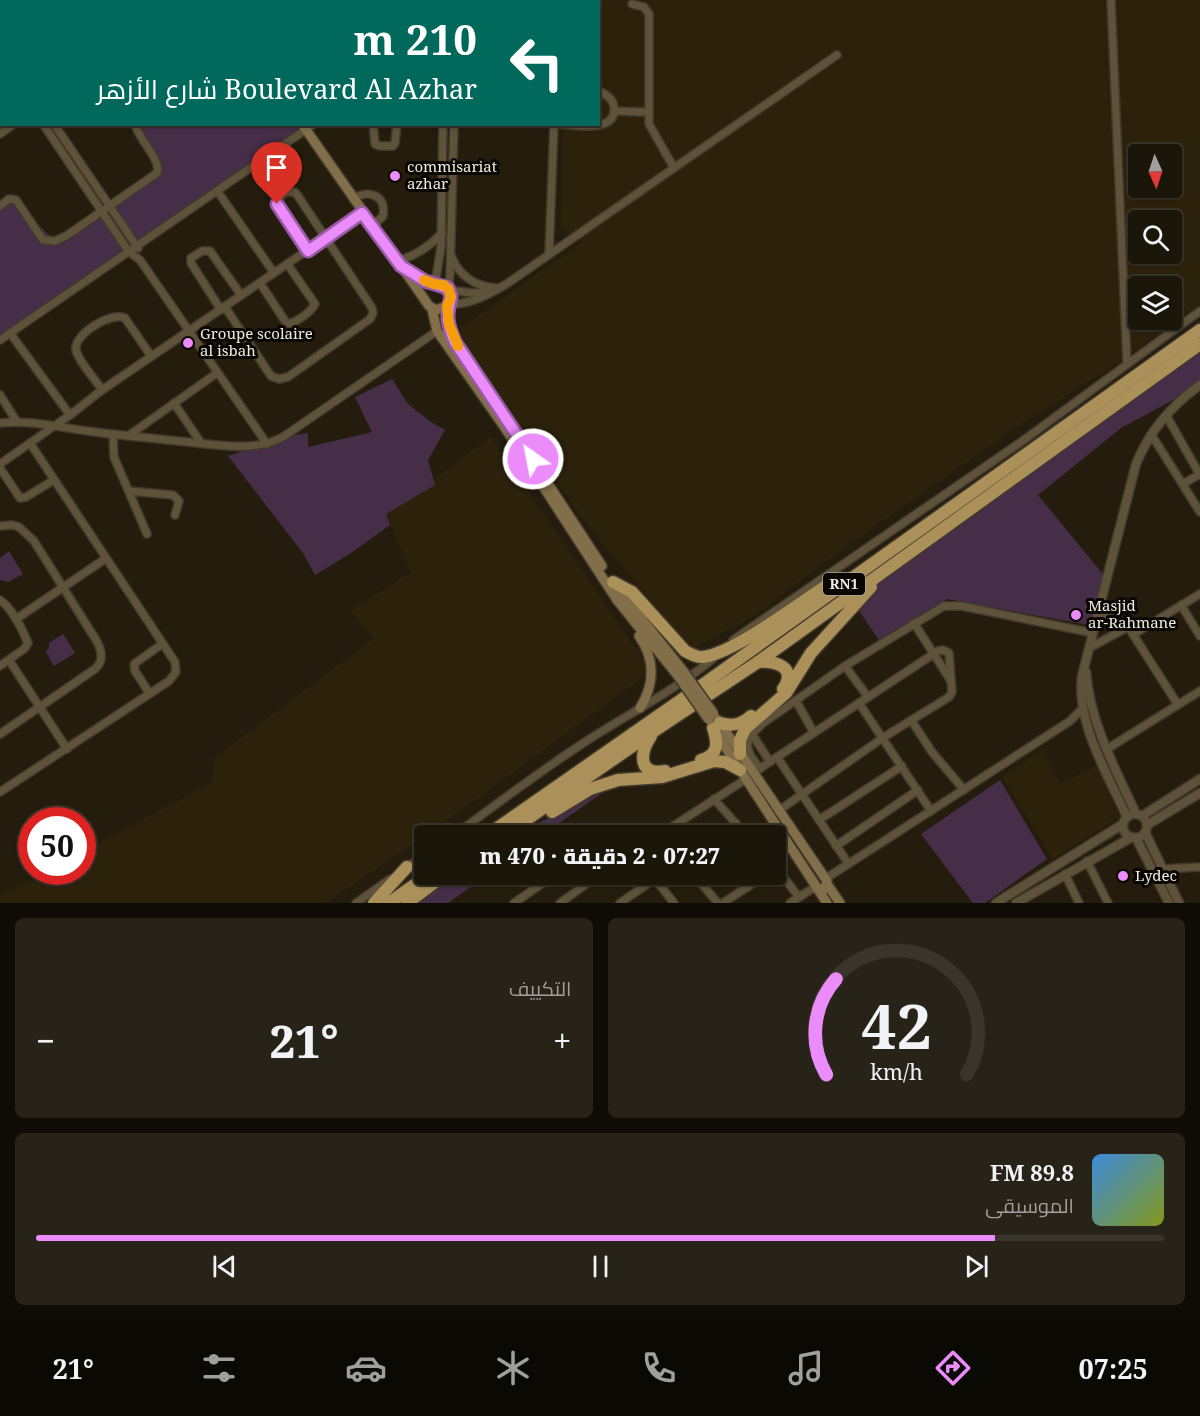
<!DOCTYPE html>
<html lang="ar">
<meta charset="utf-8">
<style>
:root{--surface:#1b160a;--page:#282318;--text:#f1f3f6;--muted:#a09f9c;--line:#39352b;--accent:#ec8cfb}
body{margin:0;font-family:"Noto Serif",Cairo,serif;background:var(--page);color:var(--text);direction:rtl;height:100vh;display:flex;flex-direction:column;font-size:22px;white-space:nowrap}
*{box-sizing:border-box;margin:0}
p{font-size:20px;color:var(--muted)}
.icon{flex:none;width:33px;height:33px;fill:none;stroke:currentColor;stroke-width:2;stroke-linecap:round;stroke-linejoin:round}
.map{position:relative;height:903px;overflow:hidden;direction:ltr}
.sheet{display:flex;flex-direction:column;gap:15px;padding:15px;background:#0f0c06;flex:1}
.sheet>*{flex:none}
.guide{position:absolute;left:0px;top:0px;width:600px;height:126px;box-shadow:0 2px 4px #0004,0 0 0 2px var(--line);direction:rtl;background:#00695c;color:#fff;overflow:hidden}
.needle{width:39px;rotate:177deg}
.buttons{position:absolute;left:1128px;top:144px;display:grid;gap:12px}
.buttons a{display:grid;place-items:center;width:54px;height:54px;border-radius:6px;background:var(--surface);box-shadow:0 2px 4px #0004,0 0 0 2px var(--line);font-size:30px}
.speed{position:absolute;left:18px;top:807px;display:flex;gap:12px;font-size:30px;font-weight:700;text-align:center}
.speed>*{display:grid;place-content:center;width:78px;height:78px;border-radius:50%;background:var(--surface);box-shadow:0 2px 4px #0004,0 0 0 2px var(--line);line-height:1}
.speed .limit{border:9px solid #d22;background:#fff;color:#111}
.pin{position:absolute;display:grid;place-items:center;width:51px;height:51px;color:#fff;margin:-62px -26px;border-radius:50% 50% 50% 0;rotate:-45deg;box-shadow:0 0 6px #0007}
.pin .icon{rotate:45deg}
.me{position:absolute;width:66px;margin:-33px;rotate:327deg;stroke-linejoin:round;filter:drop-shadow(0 0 4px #0008)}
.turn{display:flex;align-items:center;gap:21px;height:126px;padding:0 24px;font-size:27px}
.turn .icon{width:78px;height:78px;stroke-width:2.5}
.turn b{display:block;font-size:42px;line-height:51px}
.big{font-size:45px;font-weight:800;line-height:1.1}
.sheet .tile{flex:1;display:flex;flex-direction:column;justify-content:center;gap:9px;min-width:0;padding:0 21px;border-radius:9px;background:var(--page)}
.sheet .dial{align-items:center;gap:0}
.dial svg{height:156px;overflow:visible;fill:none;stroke:var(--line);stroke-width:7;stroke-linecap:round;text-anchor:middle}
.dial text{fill:var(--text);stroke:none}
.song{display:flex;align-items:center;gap:18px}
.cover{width:72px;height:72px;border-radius:9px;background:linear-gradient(135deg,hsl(210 70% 55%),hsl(70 70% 35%))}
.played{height:6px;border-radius:3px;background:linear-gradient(90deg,var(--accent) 85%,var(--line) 85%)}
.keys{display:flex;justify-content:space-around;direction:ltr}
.heat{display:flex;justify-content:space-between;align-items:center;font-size:33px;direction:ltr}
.sheet .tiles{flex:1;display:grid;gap:15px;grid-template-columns:1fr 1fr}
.tile:last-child{grid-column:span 2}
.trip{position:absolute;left:414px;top:825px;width:372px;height:60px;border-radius:6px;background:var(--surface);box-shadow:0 2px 4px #0004,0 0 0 2px var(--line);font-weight:800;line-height:60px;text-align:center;direction:rtl}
.tab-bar{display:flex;height:96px;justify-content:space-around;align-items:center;background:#0b0904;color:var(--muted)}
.tab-bar .icon{width:42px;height:42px}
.tab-bar .active{color:var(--accent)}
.tab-bar b{font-size:27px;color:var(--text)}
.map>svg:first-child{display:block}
.built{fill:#2c220c;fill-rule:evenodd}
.green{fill:#462e49}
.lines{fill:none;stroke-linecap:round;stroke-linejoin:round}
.minor-casing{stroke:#413a2c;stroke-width:10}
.tertiary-casing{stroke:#413a2c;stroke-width:11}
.secondary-casing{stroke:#413a2c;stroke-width:12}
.trunk-casing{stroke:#413a2c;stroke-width:15}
.minor{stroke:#5e523b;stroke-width:7}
.tertiary{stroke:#5e523b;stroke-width:8}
.secondary{stroke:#826f4a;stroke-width:9}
.trunk{stroke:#ab905a;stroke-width:12}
.secondary-bridge-casing{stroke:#413a2c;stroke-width:12;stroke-linecap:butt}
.secondary-bridge{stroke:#826f4a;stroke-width:9}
.route-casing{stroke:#995ba3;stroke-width:15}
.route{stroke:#ec8cfb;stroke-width:10}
.slow{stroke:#f59e0b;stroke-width:10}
.poi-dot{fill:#ec8cfb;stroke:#0a0703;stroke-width:2}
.labels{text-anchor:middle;stroke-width:6;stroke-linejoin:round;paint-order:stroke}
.shield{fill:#0a0703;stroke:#aca7a0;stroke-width:1.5}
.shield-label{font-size:14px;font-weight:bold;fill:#f1ece3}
.poi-label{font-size:15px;fill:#f1ece3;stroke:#0a0703;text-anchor:start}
</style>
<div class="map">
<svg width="1200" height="903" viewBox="0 0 1200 903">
<rect width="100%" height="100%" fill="#241d0e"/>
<g class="built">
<path d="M472,0H1200V304L1106,371L1018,426L834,555L756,615L691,650L579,514L456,332L582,242L561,227L563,125L598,124V2L471,1ZM1138,154H1172V188H1138ZM1138,220H1172V254H1138ZM1138,286H1172V320H1138Z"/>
<path d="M491,437L651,671L470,804L326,903H0V896L46,872H82L83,852L212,782L215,757L374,639L351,610L411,572L386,514Z"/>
<path d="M1043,749L1060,784L1097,765L1120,817L1052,859L1002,776Z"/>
</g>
<g class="green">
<path d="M137,125H302L308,133L0,341V209L13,200L55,241L158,173Z"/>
<path d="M1200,344V383L1188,392L1121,428L1038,495L1106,578L1094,626L947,599L881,643L855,605L874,584Z"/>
<path d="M392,379L408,404L431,422L445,430L428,460L435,485L386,514L390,525L351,553L315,575L303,553L228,456L283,437L308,433V447L372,432L355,397Z"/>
<path d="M9,551L23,574L8,582L0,580V558Z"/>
<path d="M63,634L75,653L54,666L46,652L49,648V643Z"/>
<path d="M1000,780L1047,859L985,903H973L921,834Z"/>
<path d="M608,789L542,835H514Z"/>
<path d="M455,875H488L448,903H413Z"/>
</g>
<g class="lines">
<g class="minor-casing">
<g id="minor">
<path d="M137,0L139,2"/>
<path d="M286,0L287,2"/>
<path d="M349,0L350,2"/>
<path d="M559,0V2"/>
<path d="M1111,0L1127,364"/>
<path d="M318,1V2"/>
<path d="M99,2L102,0"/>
<path d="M147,2L149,0"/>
<path d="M279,2L281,0"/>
<path d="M448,2V0"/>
<path d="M462,2V0"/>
<path d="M632,4L644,7L649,14V124L674,168"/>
<path d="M0,41L2,43"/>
<path d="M0,60L2,62"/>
<path d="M614,111L648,112"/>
<path d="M43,124L129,252L140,260L267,444"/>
<path d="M54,124L138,248"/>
<path d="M373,124L375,144L380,146H393L395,143L397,124"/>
<path d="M558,124C574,125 617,134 614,107C613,98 606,94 598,91"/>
<path d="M0,134L14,124"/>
<path d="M218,192L274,273"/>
<path d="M353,199C368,189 387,195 383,216L372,227"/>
<path d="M0,206L9,199L16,200L43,240L55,241L66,236L157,173C162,160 138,139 135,124"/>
<path d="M549,254L554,124"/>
<path d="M451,255C458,275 475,287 497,288"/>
<path d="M397,261C416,256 429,247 442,233"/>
<path d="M260,283L285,321L289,324C298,321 310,313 315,304L288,265"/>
<path d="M435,284L441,247L443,124"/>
<path d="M448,288L450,275L454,124"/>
<path d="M449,290L472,293L487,292"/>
<path d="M449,304C470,305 490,294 508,283L837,55"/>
<path d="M225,307L271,376L279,379L288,377L370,319L373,313L372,308L298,196L295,192H286L277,199V204L308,251"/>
<path d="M221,310L191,263V258L202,251H210L241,295"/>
<path d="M10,333L70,415"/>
<path d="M0,340L314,124"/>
<path d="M102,390C96,380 78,361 76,350C73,335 111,311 125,318L151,356"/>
<path d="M0,395L17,422"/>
<path d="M174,403L201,443"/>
<path d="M1166,415L1200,475"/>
<path d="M0,423C29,420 59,427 87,431C124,436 161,439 197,443C227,446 256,451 283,437L437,331"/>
<path d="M113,434L114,457L147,534"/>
<path d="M1151,434L1200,512"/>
<path d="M128,436L217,373"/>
<path d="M0,464L70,415L102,390L362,213"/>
<path d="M0,468L20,498L26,497L54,480"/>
<path d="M1183,484L1200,474"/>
<path d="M129,491L173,495L179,501L175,515"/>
<path d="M0,526L12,525L19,527L34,541L96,640C102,650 104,661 95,669L0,734"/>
<path d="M0,600C13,609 22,629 28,643L24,649L0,666"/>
<path d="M1181,605L1200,636"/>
<path d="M1098,614L1120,621L1129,628L1178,705"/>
<path d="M16,619L105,559"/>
<path d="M914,623L951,681"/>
<path d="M1134,634L1200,594"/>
<path d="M733,640L1021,442L1200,311"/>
<path d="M1089,648L1128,627"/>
<path d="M9,660L67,749"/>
<path d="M845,666L868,697"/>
<path d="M150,694L135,671L134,664L162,644"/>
<path d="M796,701L814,733"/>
<path d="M859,703L931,811"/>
<path d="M911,720L932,752L964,790"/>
<path d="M752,734L770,762"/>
<path d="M1107,749L1200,691"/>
<path d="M777,757L848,863"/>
<path d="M760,769L750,755L747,745L752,734L762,724L845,666L944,606H962L1093,633"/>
<path d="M753,773L938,651L943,650L949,653L952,692L949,697L884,737L778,811"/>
<path d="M0,792L169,681L176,672L175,662L30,443"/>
<path d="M714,799L747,836"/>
<path d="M819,820L902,766"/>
<path d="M453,836C497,804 540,771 585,742C628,714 678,689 716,656"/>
<path d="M658,836L746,779"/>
<path d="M718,836L736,823"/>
<path d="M836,846L918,790"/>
<path d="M1087,861L1108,903"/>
<path d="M776,868L799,897"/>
<path d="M404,869L424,855"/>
<path d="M1162,869L1200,867"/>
<path d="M651,874L674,903"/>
<path d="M693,874L718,903"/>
<path d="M737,874L748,887"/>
<path d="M1065,874L1079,903"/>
<path d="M825,879L1070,721L1082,709"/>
<path d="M356,903L390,879"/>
<path d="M514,903L556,874"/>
<path d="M560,903L600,874"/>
<path d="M620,903L662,874"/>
<path d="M723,903L767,874"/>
<path d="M790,903L815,887"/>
</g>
</g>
<g class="tertiary-casing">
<g id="tertiary">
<path d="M1086,672C1090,723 1115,768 1136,814"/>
<circle cx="1135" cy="826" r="12"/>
<path d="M1142,816L1200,779"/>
<path d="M1127,817C1108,775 1076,723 1082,676L1136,464C1150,430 1171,406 1200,385"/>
<path d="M1147,825L1200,793"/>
<path d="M1145,832L1179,903"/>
<path d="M1136,838L1169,903"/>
<path d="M996,903L1123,824"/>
<path d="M1016,903L1132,837"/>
</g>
</g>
<g class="secondary-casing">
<g id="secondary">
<path d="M216,0L218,2"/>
<path d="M302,124L429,306L436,310L447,306L451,297L448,288C442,284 439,285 433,284C422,282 410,273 401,266"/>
<path d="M447,306L449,324L455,342L602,566"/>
<path d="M432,309L437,331L505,428L617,600L678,676"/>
<path d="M615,585L684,672"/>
<path d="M639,636C655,659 655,684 640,708"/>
<path d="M718,720L827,881L825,889H817"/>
<path d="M716,733L827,903"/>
<path d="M827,884L840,903"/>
</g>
</g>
<g class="trunk-casing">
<g id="trunk">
<path d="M613,582L632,592L685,651C691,654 695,657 702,657C732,655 804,600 832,582"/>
<path d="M758,662C776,661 798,667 783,689"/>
<path d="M720,723C733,727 742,724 751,716"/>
<path d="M651,736C640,752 637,776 665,771"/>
<path d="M740,754V740L745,729L786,693L811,653L871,587"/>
<path d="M701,760C719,755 718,743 713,728"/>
<path d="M552,812L590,789L618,780L662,777L714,761L725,762L740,770"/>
<path d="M486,836L701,686L1200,330"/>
<path d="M503,836L657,729L758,662L1200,344"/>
<path d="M374,903L407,867"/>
<path d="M389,903L430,874"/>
<path d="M407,903L446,874"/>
</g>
</g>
<use href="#minor" class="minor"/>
<use href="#tertiary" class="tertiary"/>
<use href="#secondary" class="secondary"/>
<use href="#trunk" class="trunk"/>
<g class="secondary-bridge-casing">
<g id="secondary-bridge">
<path d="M684,672L714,714"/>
<path d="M678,676L709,720"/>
</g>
</g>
<use href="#secondary-bridge" class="secondary-bridge"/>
</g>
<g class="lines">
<g class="route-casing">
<path id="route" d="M277,204L308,251L362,213L401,266L425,281L448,288L451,297C446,316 447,323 455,342L533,459"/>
</g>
<use href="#route" class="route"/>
<path class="slow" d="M424,280L434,284L444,285L449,290L451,297L447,306L449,324L458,346"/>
</g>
<g class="poi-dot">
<circle cx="395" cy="176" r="6"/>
<circle cx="188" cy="343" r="6"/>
<circle cx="1076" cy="615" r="6"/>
<circle cx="1123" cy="876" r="6"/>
</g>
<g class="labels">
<rect class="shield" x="823" y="573" width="42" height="22" rx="4.5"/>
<g class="shield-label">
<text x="844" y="589">RN1</text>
</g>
<g class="poi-label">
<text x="407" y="172">commisariat<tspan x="407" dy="17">azhar</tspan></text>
<text x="200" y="339">Groupe scolaire<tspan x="200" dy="17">al isbah</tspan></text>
<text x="1088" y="611">Masjid<tspan x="1088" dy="17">ar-Rahmane</tspan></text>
<text x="1135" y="881">Lydec</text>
</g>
</g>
</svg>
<div class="buttons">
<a><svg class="needle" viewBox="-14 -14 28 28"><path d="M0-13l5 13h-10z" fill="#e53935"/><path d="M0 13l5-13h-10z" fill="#a09f9c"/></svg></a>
<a><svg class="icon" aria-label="search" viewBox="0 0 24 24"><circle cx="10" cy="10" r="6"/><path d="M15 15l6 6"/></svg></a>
<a><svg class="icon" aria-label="layers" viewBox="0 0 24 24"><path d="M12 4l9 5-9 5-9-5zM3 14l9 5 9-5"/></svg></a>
</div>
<div class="speed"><div class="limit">50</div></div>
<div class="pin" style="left:277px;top:204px;background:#d93025"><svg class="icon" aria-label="arrive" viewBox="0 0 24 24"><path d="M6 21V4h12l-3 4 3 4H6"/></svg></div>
<svg class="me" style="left:533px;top:459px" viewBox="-20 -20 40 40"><circle r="17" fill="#ec8cfb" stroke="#fff" stroke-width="3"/><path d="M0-11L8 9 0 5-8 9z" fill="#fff"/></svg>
<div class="trip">07:27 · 2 دقيقة · 470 m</div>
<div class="guide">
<div class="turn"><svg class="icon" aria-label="left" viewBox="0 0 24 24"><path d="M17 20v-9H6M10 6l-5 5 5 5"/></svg><div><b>210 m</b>Boulevard Al Azhar شارع الأزهر</div></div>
</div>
</div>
<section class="sheet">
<div class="tiles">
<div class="tile dial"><svg viewBox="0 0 100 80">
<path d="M14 69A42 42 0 1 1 86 69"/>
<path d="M14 69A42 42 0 0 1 19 20" stroke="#ec8cfb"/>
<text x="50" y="56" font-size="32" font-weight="700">42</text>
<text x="50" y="72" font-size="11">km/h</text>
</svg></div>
<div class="tile"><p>التكييف</p>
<div class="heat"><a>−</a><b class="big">21°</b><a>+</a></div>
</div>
<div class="tile">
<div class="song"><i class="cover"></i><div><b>89.8 FM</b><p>الموسيقى</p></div></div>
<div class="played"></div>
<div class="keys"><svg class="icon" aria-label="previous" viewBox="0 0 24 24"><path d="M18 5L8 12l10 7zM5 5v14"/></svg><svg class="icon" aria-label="pause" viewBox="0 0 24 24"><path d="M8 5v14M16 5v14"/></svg><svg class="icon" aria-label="next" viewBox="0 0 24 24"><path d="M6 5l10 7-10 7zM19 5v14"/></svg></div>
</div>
</div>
</section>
<nav class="tab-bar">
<b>07:25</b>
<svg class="icon active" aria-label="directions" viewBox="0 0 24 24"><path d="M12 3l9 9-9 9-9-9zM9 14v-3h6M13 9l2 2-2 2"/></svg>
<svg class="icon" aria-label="music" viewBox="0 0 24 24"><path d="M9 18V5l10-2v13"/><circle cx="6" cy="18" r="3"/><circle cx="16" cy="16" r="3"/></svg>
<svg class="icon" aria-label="phone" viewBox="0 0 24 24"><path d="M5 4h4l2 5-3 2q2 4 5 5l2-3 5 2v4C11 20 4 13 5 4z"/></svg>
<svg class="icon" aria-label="climate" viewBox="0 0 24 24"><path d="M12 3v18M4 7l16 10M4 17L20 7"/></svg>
<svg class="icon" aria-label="car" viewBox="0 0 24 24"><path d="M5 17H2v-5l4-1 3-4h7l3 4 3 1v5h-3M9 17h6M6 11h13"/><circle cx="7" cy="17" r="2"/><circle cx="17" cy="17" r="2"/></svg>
<svg class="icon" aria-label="filters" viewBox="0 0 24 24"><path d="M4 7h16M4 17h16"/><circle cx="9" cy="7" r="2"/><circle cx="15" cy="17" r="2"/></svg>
<b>21°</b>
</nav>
